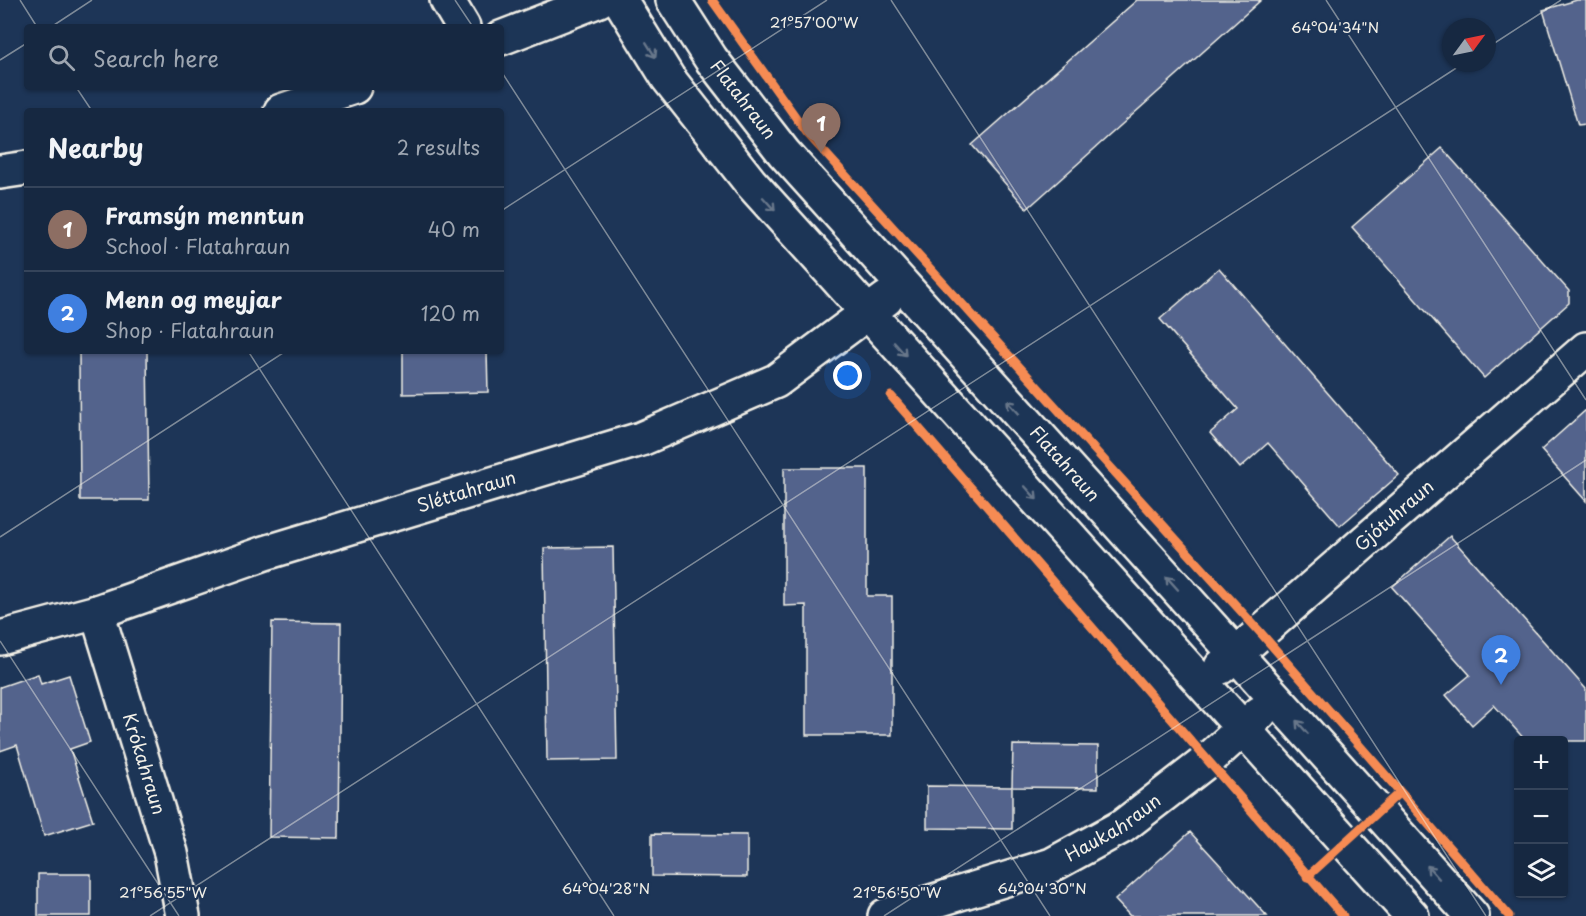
<!DOCTYPE html>
<html lang="en">
<head>
<meta charset="utf-8">
<style>
  body { margin:0; font-family:"Playpen Sans",sans-serif; background:#1f3048; color:#f1f3f6 }
  .controls { position:absolute; right:18px; bottom:18px; display:grid; overflow:hidden; border-radius:6px; box-shadow:0 2px 4px #0004 }
  .controls button { width:54px; height:54px; display:grid; place-items:center; padding:0; border:0; border-bottom:2px solid #35445a; background:#162841; color:#f1f3f6; font:30px sans-serif }
  .compass { position:absolute; left:1442px; top:18px; width:54px; height:54px; border-radius:50%; background:#162841; box-shadow:0 2px 4px #0004; rotate:57deg }
  .you { position:absolute; left:848px; top:376px; width:21px; height:21px; margin:-15px; border:4px solid #fff; border-radius:50%; background:#1a73e8; box-shadow:0 0 0 9px #1a73e833 }
  .badge { display:grid; place-items:center; width:39px; height:39px; border-radius:50%; background:#8c9099; color:#fff; font-size:20px; font-weight:700 }
  .pin { position:absolute; translate:-50% -50px; filter:drop-shadow(0 2px 3px #0008) }
  .pin::after { content:''; position:absolute; top:32px; width:21px; height:18px; background:inherit; clip-path:polygon(0 0,100% 0,50% 100%) }
  .list { margin:0; padding:0; list-style:none }
  h2 { display:flex; justify-content:space-between; align-items:center; height:78px; margin:0; padding:0 24px; font-size:26px }
  h2 small { font-size:20px; font-weight:400; color:#9ea6b1 }
  .list li { display:grid; grid-template-columns:39px 1fr auto; gap:18px; align-items:center; box-sizing:border-box; height:84px; padding:0 24px; border-top:2px solid #35445a }
  .list b { display:block; font-size:22px; white-space:nowrap }
  .list p { margin:0; font-size:20px; white-space:nowrap; color:#9ea6b1 }
  .list em { font-size:20px; font-style:normal; color:#9ea6b1 }
  .icon { flex:none; width:33px; height:33px; fill:none; stroke:currentColor; stroke-width:2; stroke-linecap:round; stroke-linejoin:round }
  .map { position:relative; flex:none; width:1586px; height:916px; overflow:hidden }
  .search { position:absolute; background:#162841; box-shadow:0 2px 4px #0004; left:24px; top:24px; width:480px; height:66px; display:flex; align-items:center; gap:15px; box-sizing:border-box; padding:0 21px; border-radius:6px; color:#9ea6b1; font-size:22px }
  .panel { position:absolute; background:#162841; box-shadow:0 2px 4px #0004; left:24px; top:108px; width:480px; height:246px; border-radius:6px }
  .map>svg:first-child { display:block }
</style>
</head>
<body>
<div class="map">
<svg width="1586" height="916" viewBox="0 0 1586 916">
  <rect width="100%" height="100%" fill="#1d3557"/>
  <filter id="ink" filterUnits="userSpaceOnUse"><feTurbulence type="fractalNoise" baseFrequency=".0167" numOctaves="2"/><feDisplacementMap in="SourceGraphic" scale="12" xChannelSelector="R" yChannelSelector="G"/><feConvolveMatrix kernelMatrix="1 2 1 2 8 2 1 2 1" color-interpolation-filters="sRGB"/></filter>
  <g filter="url(#ink)">
    <path fill="#53648c" stroke="#f4f1e8" stroke-width="1.5" d="M 1137,0 L 1261,0 L 1027,209 L 972,145 Z
      M 1577,0 L 1586,0 L 1586,124 L 1578,125 L 1543,10 Z
      M 1442,148 L 1569,291 L 1569,303 L 1484,378 L 1352,227 Z
      M 1219,268 L 1399,475 L 1340,526 L 1268,443 L 1240,468 L 1210,433 L 1238,409 L 1160,319 Z
      M 79,351 L 147,351 L 149,500 L 80,500 Z
      M 403,351 L 487,351 L 488,392 L 403,394 Z
      M 1586,410 L 1586,501 L 1541,450 Z
      M 784,468 L 867,468 L 867,596 L 892,596 L 892,735 L 806,735 L 806,605 L 784,606 Z
      M 1450,536 L 1586,689 L 1586,741 L 1526,741 L 1494,705 L 1472,725 L 1446,695 L 1470,675 L 1392,587 Z
      M 613,547 L 617,760 L 547,761 L 544,548 Z
      M 272,622 L 341,623 L 339,838 L 269,837 Z
      M 38,674 L 41,684 L 69,675 L 90,742 L 70,749 L 93,821 L 44,836 L 17,745 L 0,751 L 0,687 Z
      M 1013,745 L 1098,746 L 1098,788 L 1012,787 Z
      M 927,786 L 1012,787 L 1012,829 L 927,828 Z
      M 1190,832 L 1267,916 L 1130,916 L 1115,900 Z
      M 652,834 L 747,835 L 747,877 L 652,876 Z
      M 38,874 L 91,874 L 91,916 L 38,916 Z"/>
    <g fill="none" stroke-linecap="round" stroke-linejoin="round">
      <g stroke="#f4f1e8" stroke-width="38">
        <g id="minor">
          <path d="M 447,0 L 463,27"/>
          <path d="M 620,0 L 668,78 L 750,182 L 1412,916"/>
          <path id="s1" d="M 673,0 L 711,59 L 784,153 L 1472,916"/>
          <path d="M 501,38 L 599,0"/>
          <path d="M 281,111 L 354,87"/>
          <path d="M 0,172 L 27,168"/>
          <path id="s2" d="M 97,612 L 171,853 L 183,916"/>
          <path id="s3" d="M 0,638 L 97,612 L 265,553 L 641,439 L 776,381 L 886,299"/>
          <path id="s4" d="M 1221,667 L 1586,349"/>
          <path id="s5" d="M 885,916 L 1052,865 L 1123,826 L 1207,761 L 1260,713"/>
        </g>
      </g>
      <use href="#minor" stroke="#1d3557" stroke-width="33"/>
      <g stroke="#1d3557" stroke-width="13">
        <path id="cycleway" d="M 712,0 L 807,133 L 1260,632 L 1509,916
          M 891,396 L 1343,916
          M 1307,877 L 1400,792"/>
      </g>
      <use href="#cycleway" stroke="#f68b52" stroke-width="9"/>
    </g>
    <defs><path id="oneway-shaft" d="M-6 0H5M1.5-3L5.5 0L1.5 3" fill="none" stroke-width="1.6" stroke-linecap="round" stroke-linejoin="round" transform="scale(1.5)"/></defs>
    <g stroke="#68778a">
      <use href="#oneway-shaft" transform="translate(651 50) rotate(58)"/>
      <use href="#oneway-shaft" transform="translate(769 204) rotate(48)"/>
      <use href="#oneway-shaft" transform="translate(900 349) rotate(48)"/>
      <use href="#oneway-shaft" transform="translate(1013 407) rotate(-132)"/>
      <use href="#oneway-shaft" transform="translate(1031 493) rotate(48)"/>
      <use href="#oneway-shaft" transform="translate(1172 583) rotate(-132)"/>
      <use href="#oneway-shaft" transform="translate(1302 727) rotate(-132)"/>
      <use href="#oneway-shaft" transform="translate(1433 872) rotate(-132)"/>
    </g>
  </g>
  <path fill="none" stroke="#f4f1e8" stroke-width="1.5" stroke-opacity="0.45" d="M 20,0 L 37,27M 455,0 L 473,27M 891,0 L 1486,916M 1326,0 L 1586,400M 51,27 L 92,0M 1487,48 L 1561,0M 0,60 L 27,43M 501,71 L 1050,916M 76,87 L 92,111M 501,211 L 827,0M 248,351 L 614,916M 0,537 L 286,351M 0,641 L 179,916M 150,916 L 1464,63M 884,916 L 1586,460"/>
  <g text-anchor="middle" stroke-width="4.5" stroke-linejoin="round" paint-order="stroke">
    <g font-size="18" fill="#f4f1e8" stroke="#1d3557">
      <text dy="6" stroke="none"><textPath href="#s1" startOffset="122">Flatahraun</textPath></text>
      <text dy="6" stroke="none"><textPath href="#s1" startOffset="608">Flatahraun</textPath></text>
      <text dy="6" stroke="none"><textPath href="#s3" startOffset="489">Sléttahraun</textPath></text>
      <text dy="6" stroke="none"><textPath href="#s4" startOffset="230">Gjótuhraun</textPath></text>
      <text dy="6" stroke="none"><textPath href="#s2" startOffset="159">Krókahraun</textPath></text>
      <text dy="6" stroke="none"><textPath href="#s5" startOffset="246">Haukahraun</textPath></text>
    </g>
  </g>
  <g font-size="15" text-anchor="middle" fill="#f4f1e8" stroke="#1d3557" stroke-width="4.5" stroke-linejoin="round" paint-order="stroke">
    <text x="814" y="28">21°57'00"W</text>
    <text x="1335" y="33">64°04'34"N</text>
    <text x="606" y="894">64°04'28"N</text>
    <text x="1042" y="894">64°04'30"N</text>
    <text x="163" y="898">21°56'55"W</text>
    <text x="897" y="898">21°56'50"W</text>
  </g>
</svg>
<div class="controls">
<button>+</button>
<button>−</button>
<button><svg class="icon" aria-label="layers" viewBox="0 0 24 24"><path d="M12 4l9 5-9 5-9-5zM3 14l9 5 9-5"/></svg></button>
</div>
<svg class="compass" viewBox="-18 -18 36 36"><path d="M0-13l5 13h-10z" fill="#e53935"/><path d="M0 13l5-13h-10z" fill="#9ea6b1"/></svg>
<div class="you"></div>
<div class="pin badge" style="left:821px;top:153px;background:#8d6e63">1</div>
<div class="pin badge" style="left:1501px;top:685px;background:#3f7fe0">2</div>
<div class="search"><svg class="icon" aria-label="search" viewBox="0 0 24 24"><circle cx="10" cy="10" r="6"/><path d="M15 15l6 6"/></svg>Search here</div>
<section class="panel">
<h2>Nearby<small>2 results</small></h2>
<ul class="list">
<li><span class="badge" style="background:#8d6e63">1</span><div><b>Framsýn menntun</b><p>School · Flatahraun</p></div><em>40 m</em></li>
<li><span class="badge" style="background:#3f7fe0">2</span><div><b>Menn og meyjar</b><p>Shop · Flatahraun</p></div><em>120 m</em></li>
</ul>
</section>
</div>
</body>
</html>
